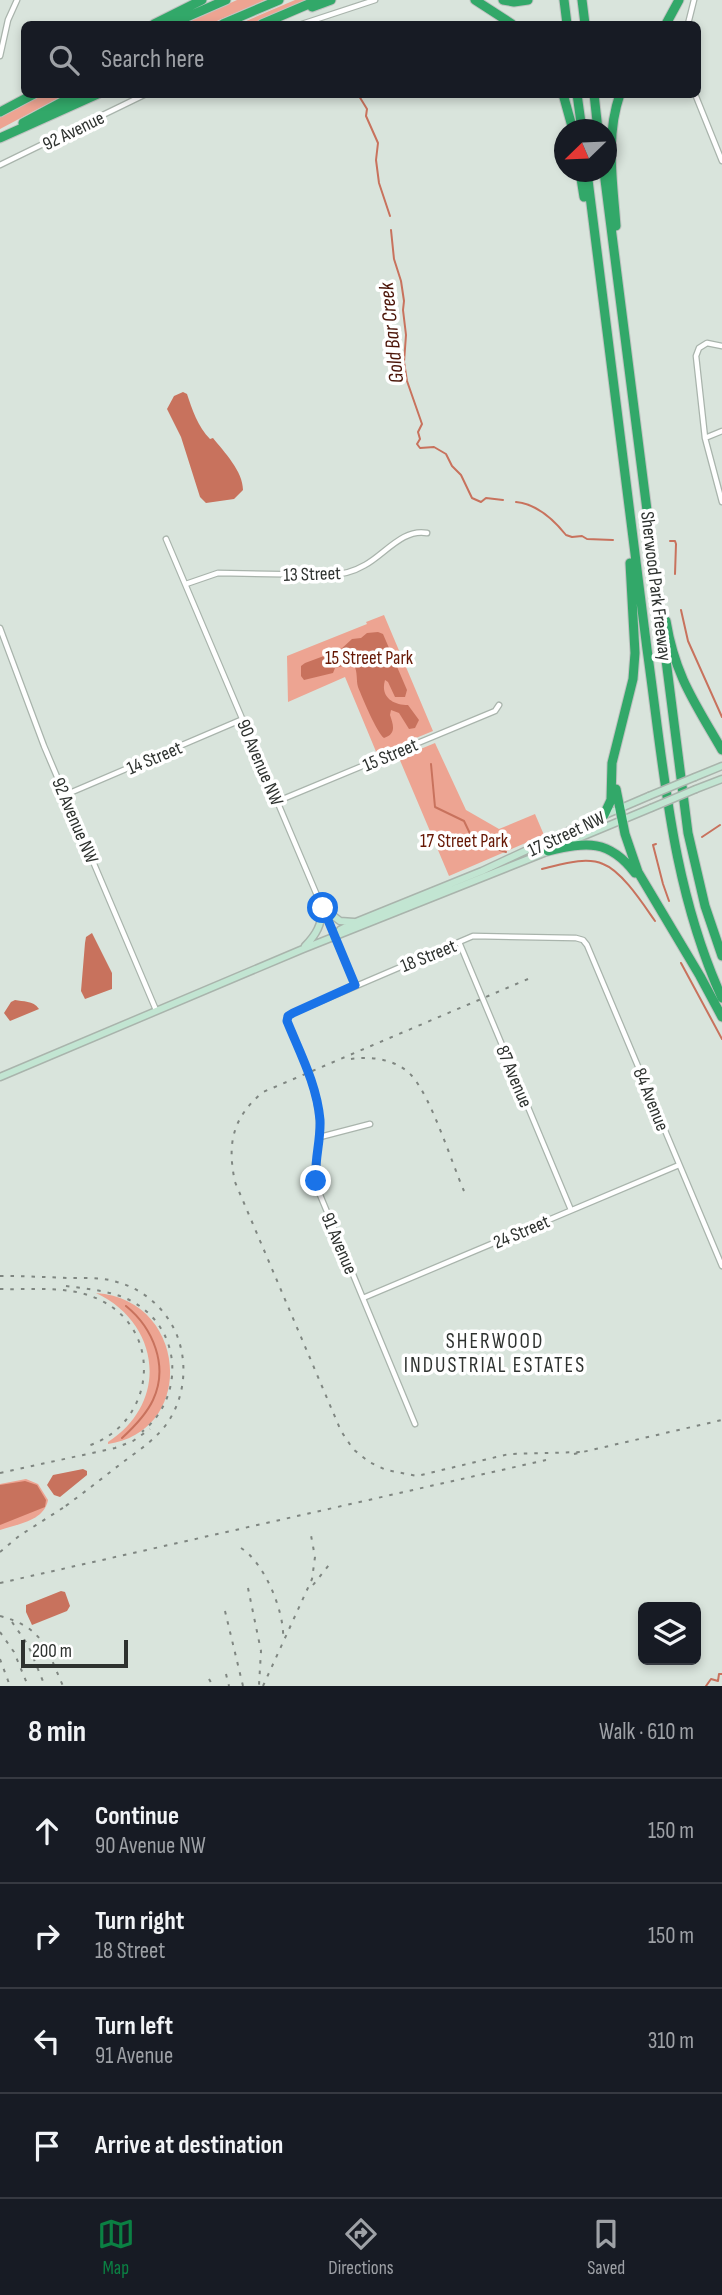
<!DOCTYPE html>
<html lang="en">
<head>
<meta charset="utf-8">
<style>
  body { margin:0; font-family:"Sofia Sans Condensed",sans-serif; background:#242831; color:#f1f3f6 }
  .controls { position:absolute; right:21px; bottom:21px; display:grid; overflow:hidden; border-radius:10px; box-shadow:0 4px 10px #0003 }
  .controls button { width:63px; height:63px; display:grid; place-items:center; padding:0; border:0; border-bottom:2px solid #363941; background:#171b24; color:#f1f3f6; font:35px sans-serif }
  .compass { position:absolute; left:554px; top:119px; width:63px; height:63px; border-radius:50%; background:#171b24; box-shadow:0 4px 10px #0003; rotate:247deg }
  .scale { position:absolute; left:21px; bottom:18px; width:107px; box-sizing:border-box; padding-left:7px; border:4px solid #2e322f; border-top:0; font-size:19px; line-height:24px; white-space:nowrap; color:#2e322f; -webkit-text-stroke:5px #fff; paint-order:stroke }
  .stop { position:absolute; width:21px; height:21px; margin:-16px; border:5px solid #1a73e8; border-radius:50%; background:#fff }
  .stop.end { background:#1a73e8; border-color:#fff; box-shadow:0 2px 7px #0008 }
  .list { margin:0; padding:0; list-style:none }
  h2 { display:flex; justify-content:space-between; align-items:center; height:91px; margin:0; padding:0 28px; font-size:30px }
  h2 small { font-size:23px; font-weight:400; color:#9ea1a6 }
  .list li { display:grid; grid-template-columns:46px 1fr auto; gap:21px; align-items:center; box-sizing:border-box; height:105px; padding:0 28px; border-top:2px solid #363941 }
  .list b { display:block; font-size:26px; white-space:nowrap }
  .list p { margin:0; font-size:23px; white-space:nowrap; color:#9ea1a6 }
  .list em { font-size:23px; font-style:normal; color:#9ea1a6 }
  .icon { flex:none; width:38px; height:38px; fill:none; stroke:currentColor; stroke-width:2; stroke-linecap:round; stroke-linejoin:round }
  .map { position:relative; flex:none; width:722px; height:1686px; overflow:hidden }
  .search { position:absolute; background:#171b24; box-shadow:0 4px 10px #0003; left:21px; right:21px; top:21px; height:77px; display:flex; align-items:center; gap:18px; box-sizing:border-box; padding:0 24px; border-radius:10px; color:#9ea1a6; font-size:26px }
  .sheet { height:511px; background:#171b24 }
  nav { display:flex; justify-content:space-around; align-items:center; box-sizing:border-box; height:98px; border-top:2px solid #363941; background:#171b24; font-size:19px; color:#9ea1a6 }
  nav a { display:grid; justify-items:center; gap:4px }
  nav .on { color:#0b8043 }
  .map>svg:first-child { display:block }
</style>
</head>
<body>
<div class="map">
<svg width="722" height="1686" viewBox="0 0 722 1686">
  <rect width="100%" height="100%" fill="#d9e4dc"/>
  <path fill="#eda492" d="M 237,0 L 265,0 L 210,24 L 183,24 Z
    M 295,0 L 311,0 L 252,24 L 239,24 Z
    M 40,95 L 64,95 L 0,129 L 0,115 Z
    M 384,615 L 433,731 L 377,754 L 345,677 L 288,702 L 287,656 L 367,624 L 366,622 Z
    M 435,743 L 466,810 L 499,829 L 535,814 L 544,835 L 449,876 L 399,758 Z
    M 96,1293 C 188,1299 197,1431 108,1444 L 108,1442 C 170,1402 160,1323 96,1293 Z
    M 26,1479 L 38,1484 L 48,1500 C 44,1521 18,1524 0,1530 L 0,1484 Z"/>
  <path fill="#c8725d" d="M 183,392 L 187,394 C 192,409 198,427 210,439 L 213,438 C 224,452 243,471 243,490 L 234,499 L 206,503 L 200,497 L 181,437 L 167,409 L 174,396 Z
    M 378,632 L 383,634 L 407,690 L 405,697 L 395,697 L 388,682 L 385,680 C 380,697 393,705 408,705 L 419,720 L 415,728 L 409,729 L 399,713 L 391,710 L 390,715 C 393,724 397,734 384,738 C 377,733 362,697 358,687 C 356,680 358,673 354,665 L 350,664 L 335,668 L 333,673 L 304,680 L 301,676 L 301,666 L 305,663 L 340,650 L 352,639 L 361,638 L 367,633 Z
    M 92,933 L 112,973 L 112,989 L 85,999 L 81,991 L 85,943 L 86,937 Z
    M 15,1000 C 23,1002 33,1000 39,1009 L 10,1021 L 4,1013 L 11,1002 Z
    M 83,1469 L 87,1471 L 87,1475 L 60,1497 L 54,1495 L 47,1485 L 53,1475 Z
    M 25,1481 L 37,1485 L 46,1500 L 45,1507 L 0,1525 L 0,1485 Z
    M 61,1591 L 65,1592 L 70,1606 L 67,1611 L 32,1625 L 26,1612 L 26,1605 Z"/>
  <g fill="none" stroke-linecap="round" stroke-linejoin="round">
    <path stroke="#c8725d" stroke-width="2" d="M 350,94 L 359,96 L 367,109 L 366,116 L 378,143 L 376,160 L 379,183 L 390,216
      M 391,230 L 394,259 L 401,281 L 404,301 L 403,310 L 406,335 L 404,362 L 407,381 L 422,424 L 418,432 L 420,439 L 417,444 L 420,448 L 434,447 L 446,454 L 452,466 L 461,475 L 472,498 L 481,502 L 486,498 L 503,500
      M 516,502 C 536,504 554,520 566,535 L 572,537 L 582,536 L 587,539 L 613,540
      M 670,541 L 675,541 L 676,544 L 675,574
      M 681,610 L 688,641 L 722,717
      M 431,764 L 435,807 L 464,821 L 474,842 L 506,852
      M 702,837 L 720,825
      M 656,844 L 653,845 L 663,884 L 669,901
      M 542,869 C 560,865 585,856 603,864 C 622,871 643,904 655,921
      M 681,963 L 722,1039
      M 122,1438 C 134,1427 146,1415 153,1400 C 169,1366 153,1328 126,1306
      M 706,1686 L 711,1679 L 718,1681 L 719,1674 L 722,1674"/>
    <g stroke="#a9b4ac" stroke-width="7">
      <path id="minor" d="M 302,24 L 375,0
        M 688,24 L 694,0
        M 0,56 L 8,20 L 17,0
        M 695,94 L 722,161
        M 0,165 L 146,94
        M 722,346 L 707,343 L 699,348 L 696,356 L 705,438 L 722,502
        M 705,438 L 722,431
        M 166,539 L 355,985
        M 186,584 L 218,573 L 328,575 C 341,575 353,572 365,565 C 384,555 403,528 427,533
        M 0,628 L 44,746 L 156,1010
        M 65,795 L 243,719
        M 278,801 L 495,711 L 499,705
        M 459,942 L 571,1210
        M 320,1137 L 370,1124
        M 363,1298 L 679,1165
        M 415,1424 L 318,1190 C 313,1165 321,1144 319,1120 C 317,1085 300,1053 287,1021 L 288,1016 L 293,1013 L 473,936 L 576,938 L 583,940 L 587,945 L 722,1266"/>
    </g>
    <g stroke="#a9b4ac" stroke-width="9">
      <path id="secondary" d="M 695,777 L 722,766
        M 696,789 L 722,779
        M 562,845 L 651,808
        M 323,908 L 340,921 L 354,922
        M 336,935 L 340,930 L 356,922 L 482,871 L 572,829 L 649,796
        M 305,946 C 317,934 321,925 323,908
        M 0,1077 L 303,949 L 549,851"/>
    </g>
    <g stroke="#c0c2c1" stroke-width="11">
      <path id="motorway" d="M 475,0 L 512,24
        M 503,0 L 514,2 L 528,0
        M 564,0 L 567,24
        M 582,0 L 585,24
        M 312,7 L 331,0
        M 154,24 L 202,0
        M 171,24 L 226,0
        M 223,24 L 279,0
        M 262,24 L 318,0
        M 666,24 L 679,0
        M 563,94 L 573,130
        M 577,94 L 582,130
        M 594,94 L 598,130
        M 0,112 L 34,94
        M 23,123 L 77,94
        M 0,138 L 98,94
        M 580,172 L 584,197
        M 587,172 C 606,331 626,490 647,649 C 664,769 671,886 722,998
        M 604,172 L 688,833 L 705,906 L 722,956
        M 616,226 C 613,183 605,137 620,94
        M 666,621 C 675,676 695,703 722,750
        M 616,789 L 625,834 L 638,872 L 700,976 L 722,1017
        M 604,815 L 611,800 L 612,763 L 633,679 L 635,653 L 630,563
        M 548,851 C 587,842 609,839 635,873"/>
    </g>
    <use href="#minor" stroke="#fff" stroke-width="4.5"/>
    <use href="#secondary" stroke="#c2e5d2" stroke-width="6"/>
    <use href="#motorway" stroke="#32a869" stroke-width="9"/>
    <path stroke="#7f8681" stroke-width="2" stroke-dasharray="3.5 7" stroke-linecap="butt" d="M 528,979 L 263,1092 C 232,1118 227,1144 235,1182 L 341,1431 L 353,1449 L 369,1462 L 386,1470 L 417,1476 L 509,1454 L 583,1452
      M 351,1059 C 371,1056 397,1059 412,1076 C 432,1099 451,1161 464,1191
      M 0,1276 C 23,1276 46,1277 69,1278 C 85,1278 102,1277 117,1282 C 143,1289 165,1308 176,1333 C 190,1366 184,1406 160,1432 C 148,1445 132,1455 118,1466 C 100,1480 82,1494 63,1508
      M 66,1286 C 89,1289 115,1291 135,1303 C 183,1332 184,1398 142,1432
      M 0,1289 C 32,1290 71,1285 100,1300 C 167,1332 154,1428 84,1447
      M 574,1454 L 722,1420
      M 0,1473 L 115,1448 L 133,1441 L 150,1429
      M 241,1548 C 264,1562 285,1612 283,1639
      M 0,1552 L 19,1536 L 69,1504
      M 0,1583 L 546,1460
      M 313,1585 L 332,1561
      M 248,1588 L 261,1651 L 259,1685
      M 225,1611 L 243,1686
      M 0,1616 C 44,1628 46,1648 63,1686
      M 12,1622 L 28,1645 L 45,1686
      M 0,1632 L 14,1652 L 28,1686
      M 0,1659 L 10,1686
      M 226,1674 L 229,1686
      M 209,1679 L 213,1686
      M 263,1686 L 312,1579 L 315,1557 L 310,1530"/>
    <g stroke="#a9b4ac" stroke-width="9" stroke-linecap="butt">
      <path id="secondary-bridge" d="M 649,796 L 695,777
        M 651,808 L 696,789"/>
    </g>
    <use href="#secondary-bridge" stroke="#c2e5d2" stroke-width="6"/>
  </g>
  <g fill="none" stroke-linecap="round" stroke-linejoin="round">
    <path stroke="#1a73e8" stroke-width="9" d="M 316,1181 C 314,1160 321,1141 320,1120 C 317,1085 300,1053 287,1021 L 288,1016 L 293,1013 L 355,985 L 323,908"/>
  </g>
  <g text-anchor="middle" stroke-width="7" stroke-linejoin="round" paint-order="stroke">
    <g font-size="19" fill="#2e322f" stroke="#fff">
      <text transform="translate(73 130) rotate(-26)" y="7">92 Avenue</text>
      <text transform="translate(312 573) rotate(-2)" y="7">13 Street</text>
      <text transform="translate(657 586) rotate(83)" y="7">Sherwood Park Freeway</text>
      <text transform="translate(390 754) rotate(-23)" y="7">15 Street</text>
      <text transform="translate(154 757) rotate(-23)" y="7">14 Street</text>
      <text transform="translate(261 762) rotate(67)" y="7">90 Avenue NW</text>
      <text transform="translate(76 820) rotate(67)" y="7">92 Avenue NW</text>
      <text transform="translate(566 833) rotate(-25)" y="7">17 Street NW</text>
      <text transform="translate(428 955) rotate(-22)" y="7">18 Street</text>
      <text transform="translate(515 1076) rotate(67)" y="7">87 Avenue</text>
      <text transform="translate(652 1099) rotate(68)" y="7">84 Avenue</text>
      <text transform="translate(521 1231) rotate(-23)" y="7">24 Street</text>
      <text transform="translate(340 1243) rotate(67)" y="7">91 Avenue</text>
    </g>
    <g font-size="19" fill="#661704" stroke="#fff">
      <text x="369" y="664">15 Street Park</text>
      <text x="464" y="847">17 Street Park</text>
    </g>
    <g font-size="21" font-style="italic" fill="#4c1508" stroke="#fff">
      <text transform="translate(391 333) rotate(-96)" y="7">Gold Bar Creek</text>
    </g>
    <g font-size="21" letter-spacing="2" fill="#2e322f" stroke="#fff">
      <text x="495" y="1348">SHERWOOD<tspan x="495" dy="24">INDUSTRIAL ESTATES</tspan></text>
    </g>
  </g>
</svg>
<div class="controls">
<button><svg class="icon" aria-label="layers" viewBox="0 0 24 24"><path d="M12 4l9 5-9 5-9-5zM3 14l9 5 9-5"/></svg></button>
</div>
<svg class="compass" viewBox="-18 -18 36 36"><path d="M0-13l5 13h-10z" fill="#e53935"/><path d="M0 13l5-13h-10z" fill="#9ea1a6"/></svg>
<div class="scale">200 m</div>
<div class="stop" style="left:323px;top:908px"></div>
<div class="stop end" style="left:316px;top:1181px"></div>
<div class="search"><svg class="icon" aria-label="search" viewBox="0 0 24 24"><circle cx="10" cy="10" r="6"/><path d="M15 15l6 6"/></svg>Search here</div>
</div>
<section class="sheet">
<h2>8 min<small>Walk · 610 m</small></h2>
<ul class="list">
<li><svg class="icon" aria-label="ahead" viewBox="0 0 24 24"><path d="M12 20V5M6 11l6-6 6 6"/></svg><div><b>Continue</b><p>90 Avenue NW</p></div><em>150 m</em></li>
<li><svg class="icon" aria-label="right" viewBox="0 0 24 24"><path d="M7 20v-9h11M14 6l5 5-5 5"/></svg><div><b>Turn right</b><p>18 Street</p></div><em>150 m</em></li>
<li><svg class="icon" aria-label="left" viewBox="0 0 24 24"><path d="M17 20v-9H6M10 6l-5 5 5 5"/></svg><div><b>Turn left</b><p>91 Avenue</p></div><em>310 m</em></li>
<li><svg class="icon" aria-label="arrive" viewBox="0 0 24 24"><path d="M6 21V4h12l-3 4 3 4H6"/></svg><div><b>Arrive at destination</b></div></li>
</ul>
</section>
<nav>
<a class="on"><svg class="icon" aria-label="map" viewBox="0 0 24 24"><path d="M3 6l6-2 6 2 6-2v14l-6 2-6-2-6 2zM9 4v14M15 6v14"/></svg>Map</a>
<a><svg class="icon" aria-label="directions" viewBox="0 0 24 24"><path d="M12 3l9 9-9 9-9-9zM9 14v-3h6M13 9l2 2-2 2"/></svg>Directions</a>
<a><svg class="icon" aria-label="saved" viewBox="0 0 24 24"><path d="M7 4h10v16l-5-4-5 4z"/></svg>Saved</a>
</nav>
</body>
</html>
